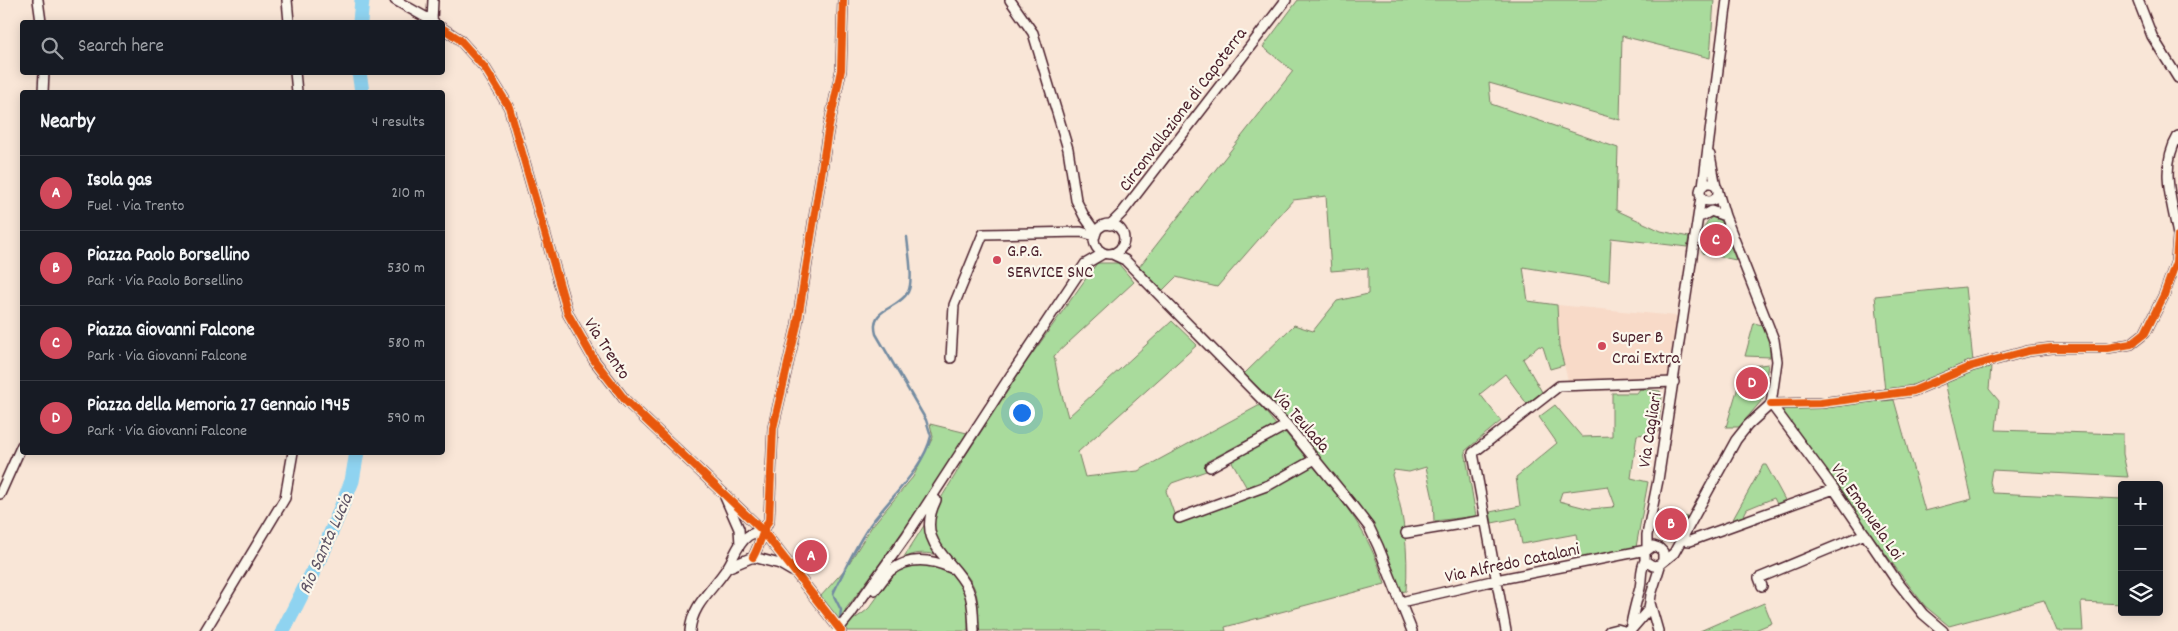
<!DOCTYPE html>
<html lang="en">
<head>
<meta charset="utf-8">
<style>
  body { margin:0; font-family:Dekko,sans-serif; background:#20242c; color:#f1f3f6 }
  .controls { position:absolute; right:15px; bottom:15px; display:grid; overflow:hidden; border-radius:5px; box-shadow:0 2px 12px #0003 }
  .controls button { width:45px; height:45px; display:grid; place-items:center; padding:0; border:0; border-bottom:1px solid #363941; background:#171b24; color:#f1f3f6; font:25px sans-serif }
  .you { position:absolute; left:1021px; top:412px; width:18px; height:18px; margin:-12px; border:4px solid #fff; border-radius:50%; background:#1a73e8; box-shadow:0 0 0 8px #1a73e833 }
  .badge { display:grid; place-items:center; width:32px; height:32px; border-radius:50%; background:#d1495b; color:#fff; font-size:16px; font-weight:700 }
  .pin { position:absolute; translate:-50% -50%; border:2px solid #fff; box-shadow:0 1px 5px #0006 }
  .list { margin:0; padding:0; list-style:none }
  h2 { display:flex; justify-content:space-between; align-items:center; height:65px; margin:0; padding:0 20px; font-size:21px }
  h2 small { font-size:16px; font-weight:400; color:#9ea1a6 }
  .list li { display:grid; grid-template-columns:32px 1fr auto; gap:15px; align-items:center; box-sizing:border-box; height:75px; padding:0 20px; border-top:1px solid #363941 }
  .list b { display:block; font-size:19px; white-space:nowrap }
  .list p { margin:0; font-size:16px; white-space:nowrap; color:#9ea1a6 }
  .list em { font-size:16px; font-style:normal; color:#9ea1a6 }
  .icon { flex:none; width:28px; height:28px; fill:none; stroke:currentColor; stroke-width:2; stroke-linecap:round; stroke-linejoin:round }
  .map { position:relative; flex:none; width:2178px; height:631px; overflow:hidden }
  .search { position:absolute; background:#171b24; box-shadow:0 2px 12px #0003; left:20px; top:20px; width:425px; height:55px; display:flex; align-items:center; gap:12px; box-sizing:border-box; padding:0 18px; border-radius:5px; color:#9ea1a6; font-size:19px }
  .panel { position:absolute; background:#171b24; box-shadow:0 2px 12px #0003; left:20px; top:90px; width:425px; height:365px; border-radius:5px }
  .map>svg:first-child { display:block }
</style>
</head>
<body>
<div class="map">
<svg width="2178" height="631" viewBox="0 0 2178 631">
  <rect width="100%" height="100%" fill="#f9e6d7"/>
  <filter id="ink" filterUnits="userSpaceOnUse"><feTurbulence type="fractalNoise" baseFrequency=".02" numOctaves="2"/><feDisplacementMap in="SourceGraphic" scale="10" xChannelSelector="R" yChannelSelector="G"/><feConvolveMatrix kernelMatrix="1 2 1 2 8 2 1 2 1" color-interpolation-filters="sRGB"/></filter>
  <g filter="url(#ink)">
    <path fill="#f8dac8" d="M 1557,305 L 1677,316 L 1668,377 L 1568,380 L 1559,346 Z"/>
    <path fill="#a9db9c" stroke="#7a7d64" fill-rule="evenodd" d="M 1298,0 L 1714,0 L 1710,58 L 1622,36 L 1620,120 L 1489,83 L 1491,104 L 1618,148 L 1616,210 L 1661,231 L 1689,237 L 1687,247 L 1611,238 L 1609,281 L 1523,267 L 1528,301 L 1557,305 L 1559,346 L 1564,365 L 1550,369 L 1543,347 L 1539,346 L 1523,359 L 1542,392 L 1527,404 L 1505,374 L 1480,394 L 1501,421 L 1465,451 L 1476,516 L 1434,521 L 1433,499 L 1426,467 L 1409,472 L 1394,470 L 1392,475 C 1404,513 1409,551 1406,591 L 1400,592 L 1381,540 L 1367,517 L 1319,457 L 1267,396 L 1244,374 L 1294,325 L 1313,331 L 1337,301 L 1368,294 L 1368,268 L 1331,271 L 1326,196 L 1293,200 L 1217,287 L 1176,277 L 1163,290 L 1139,267 L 1293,71 L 1263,47 Z
      M 1713,217 L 1720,220 L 1736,260 L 1702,253 C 1703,242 1701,222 1713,217 Z
      M 1097,263 L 1118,263 L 1134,282 L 1054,356 L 1060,388 L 1068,417 L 1172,321 L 1197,345 L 1078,452 L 1085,477 L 1138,471 L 1260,405 L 1276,425 L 1206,462 L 1209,470 L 1172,483 L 1166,491 L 1177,522 L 1312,465 C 1347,506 1368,531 1385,584 L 1225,627 L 1226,631 L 978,631 C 978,616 980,599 973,585 C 960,559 926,550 935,513 C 938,498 956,478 962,461 L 1025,364 Z
      M 1965,287 L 1973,361 L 1914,387 L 1885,391 L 1875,296 Z
      M 1754,323 L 1762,325 C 1768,334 1770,345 1770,357 L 1745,356 Z
      M 1768,364 L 1763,399 L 1739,427 L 1726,427 L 1744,367 Z
      M 1991,367 L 1989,389 L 1999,401 L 1996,430 L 2123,434 L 2123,454 L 2128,477 L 1992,470 L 1990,482 L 1993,493 L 2122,499 L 2122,604 L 2081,602 L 2083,631 L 2057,631 L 2044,600 L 1949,626 L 1925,606 L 1898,571 L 1781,409 L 1894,400 L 1925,511 L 1972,499 L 1945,382 L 1979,368 Z
      M 1640,389 L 1660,391 L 1662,397 L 1657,433 L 1637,435 L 1631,478 L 1648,482 L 1636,547 L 1580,558 L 1576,534 L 1522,544 L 1517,518 L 1492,523 L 1490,512 L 1520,506 L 1516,477 L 1557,443 L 1539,417 L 1555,405 L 1582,437 L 1612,436 L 1612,393 L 1637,393 ZM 1608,486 L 1615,505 L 1613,507 L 1590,509 L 1559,501 L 1562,492 Z
      M 930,424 L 967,433 C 929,494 889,553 845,610 L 854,619 C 859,616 865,612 869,608 C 880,595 887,579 901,569 C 909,563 917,564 927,565 C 964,569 969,599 968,631 L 847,631 L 820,597 L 846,568 L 872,526 L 913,477 L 933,437 Z
      M 1284,431 L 1306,458 L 1248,490 L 1231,460 Z
      M 1763,465 L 1766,465 L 1785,500 L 1777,504 L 1774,498 L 1747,509 L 1743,517 L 1732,521 Z
      M 1661,510 L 1687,517 L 1675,539 L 1670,542 L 1663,541 L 1658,534 Z
      M 925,524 L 927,537 L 934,554 C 923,553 915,552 905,558 L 904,557 Z
      M 1764,603 L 1772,623 L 1753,631 L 1700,631 Z"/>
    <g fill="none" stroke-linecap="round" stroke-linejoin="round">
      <path stroke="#738ba1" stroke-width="2.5" d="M 840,618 L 841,610 L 833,594 C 844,570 855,547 870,525 C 889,499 924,468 931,436 L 926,420 L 876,334 C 869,307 897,311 908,292 C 914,280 908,250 907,237"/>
      <path stroke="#8fd3f0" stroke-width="15" d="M 360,22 L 362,0
        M 359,72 L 362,92
        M 283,631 L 323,552 L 352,481 L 357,452"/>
      <g stroke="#4a1f2b" stroke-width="12">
        <path id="minor" d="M 38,0 L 41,22
          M 287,0 L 289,22
          M 395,0 L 434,22
          M 1010,0 L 1033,33 L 1068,149 L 1076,200 L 1084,216 L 1096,233
          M 2138,0 L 2152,36 L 2178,78
          M 432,21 L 433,0
          M 442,28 L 459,39 L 485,68 L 509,107 L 568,314 L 594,360 L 625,400 L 763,531 L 841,631
          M 295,72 L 297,92
          M 43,92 L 44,72
          M 2178,136 C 2159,168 2172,201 2178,235
          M 1710,155 L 1716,187
          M1700 192a9 9 0 1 1 18 0a9 9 0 1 1-18 0Z
          M 1703,186 L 1727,0
          M 1718,192 L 1725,216 L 1774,340 L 1777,361 L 1771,404
          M 1702,216 L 1711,211 L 1725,216
          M1094 239a15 15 0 1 1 30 0a15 15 0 1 1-30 0Z
          M 1110,225 L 1122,213 L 1286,0
          M 1112,254 L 1125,260 L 1287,425 L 1352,505 L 1369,527 L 1378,546 L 1412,631
          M 951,358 L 954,305 L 983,234 L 1081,232 L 1095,236
          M 1771,404 L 1821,403 L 1913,391 L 1972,366 L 2028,351 L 2052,348 L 2107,348 L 2131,344 L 2145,333 L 2164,295 L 2176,262 L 2178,236
          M 1771,404 L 1834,489 L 1896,580 L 1923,614 L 1943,631
          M 1210,467 L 1287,425
          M 0,494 L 22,445
          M 725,497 L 739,529 L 740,544
          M 936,500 C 914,545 953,557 968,589 C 974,602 973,617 974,631
          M 1179,518 L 1269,485 L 1315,459
          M 1406,533 L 1485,520
          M 1683,540 L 1690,541 L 1834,489
          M 1647,549 L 1647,535 L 1658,480 L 1701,197
          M 753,557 C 760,545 762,532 769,520 L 773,428 L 797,325 L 828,131 L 841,70 L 843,0
          M 1663,561 L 1663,552 L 1659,548 L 1653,546 L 1645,552 L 1645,561 L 1653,566 L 1659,565 L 1674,553 L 1736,440 L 1748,425 L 1771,404
          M 727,568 L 753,557 L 780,564 L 792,571
          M 1762,586 L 1759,578 L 1865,534
          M 875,590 C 880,584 885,576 890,571 C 909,556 931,559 951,568
          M 1401,602 L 1496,580 L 1646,550
          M 1650,603 L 1658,631
          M 850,615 L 907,535 L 1007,381 L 1085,264 L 1104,253
          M 205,631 L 285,498 L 293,452
          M 690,631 C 692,604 713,590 727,568 C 734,558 737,544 748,536 C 752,533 758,532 763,531
          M 1506,631 L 1473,453 L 1559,386 L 1674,382
          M 1609,631 L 1617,629 L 1624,631
          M 1630,631 L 1649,609 L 1651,595 L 1661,563
          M 1630,631 C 1632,616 1636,602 1640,588 C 1642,579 1640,569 1645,561"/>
      </g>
      <use href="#minor" stroke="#fbf7ec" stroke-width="9"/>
      <g stroke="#4a1f2b" stroke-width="12" stroke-linecap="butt">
        <path id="minor-bridge" d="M 837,631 L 850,615"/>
      </g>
      <use href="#minor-bridge" stroke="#fbf7ec" stroke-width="9"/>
      <g stroke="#fbf7ec" stroke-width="11">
        <path id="cycleway" d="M 442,28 L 459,39 L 485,68 L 509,107 L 568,314 L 594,360 L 625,400 L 763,531 L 841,631
          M 1771,404 L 1821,403 L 1913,391 L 1972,366 L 2028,351 L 2052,348 L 2107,348 L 2131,344 L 2145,333 L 2164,295 L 2176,262 L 2178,236
          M 753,557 C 760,545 762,532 769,520 L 773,428 L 797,325 L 828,131 L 841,70 L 843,0"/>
      </g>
      <use href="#cycleway" stroke="#e8590c" stroke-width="8"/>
    </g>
  </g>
  <g fill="#d1495b" stroke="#fbf7ec" stroke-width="2">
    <circle cx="997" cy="260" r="5"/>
    <circle cx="1602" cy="346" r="5"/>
  </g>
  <g text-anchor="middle" stroke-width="4.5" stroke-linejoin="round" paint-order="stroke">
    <g font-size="18" fill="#4a1f2b" stroke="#fbf7ec">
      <text transform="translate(1182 109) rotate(-53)" y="6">Circonvallazione di Capoterra</text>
      <text transform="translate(608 348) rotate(57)" y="6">Via Trento</text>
      <text transform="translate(1302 420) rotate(49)" y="6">Via Teulada</text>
      <text transform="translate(1649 430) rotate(-81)" y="6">Via Cagliari</text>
      <text transform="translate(1868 511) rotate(55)" y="6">Via Emanuela Loi</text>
      <text transform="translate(1512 562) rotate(-12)" y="6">Via Alfredo Catalani</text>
    </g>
    <g font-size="18" fill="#4a1f2b" stroke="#fbf7ec" text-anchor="start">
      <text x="1007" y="256">G.P.G.<tspan x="1007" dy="21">SERVICE SNC</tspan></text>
      <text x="1612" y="342">Super B<tspan x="1612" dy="21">Crai Extra</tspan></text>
    </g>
    <g font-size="19" font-style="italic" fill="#5f5566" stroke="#fbf7ec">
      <text transform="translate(324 543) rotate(-66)" y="7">Rio Santa Lucia</text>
    </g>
  </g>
</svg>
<div class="controls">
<button>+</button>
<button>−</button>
<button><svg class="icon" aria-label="layers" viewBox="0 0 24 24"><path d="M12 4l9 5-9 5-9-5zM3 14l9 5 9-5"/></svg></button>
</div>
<div class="you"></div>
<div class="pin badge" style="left:811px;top:556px">A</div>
<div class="pin badge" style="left:1671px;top:524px">B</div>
<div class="pin badge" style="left:1716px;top:240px">C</div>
<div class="pin badge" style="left:1752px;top:383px">D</div>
<div class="search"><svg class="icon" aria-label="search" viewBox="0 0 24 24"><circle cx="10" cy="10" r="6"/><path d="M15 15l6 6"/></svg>Search here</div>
<section class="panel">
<h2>Nearby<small>4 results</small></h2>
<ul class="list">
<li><span class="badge">A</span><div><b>Isola gas</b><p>Fuel · Via Trento</p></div><em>210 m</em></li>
<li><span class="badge">B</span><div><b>Piazza Paolo Borsellino</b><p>Park · Via Paolo Borsellino</p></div><em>530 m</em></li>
<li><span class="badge">C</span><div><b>Piazza Giovanni Falcone</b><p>Park · Via Giovanni Falcone</p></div><em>580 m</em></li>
<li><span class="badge">D</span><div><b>Piazza della Memoria 27 Gennaio 1945</b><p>Park · Via Giovanni Falcone</p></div><em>590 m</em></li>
</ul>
</section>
</div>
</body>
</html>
